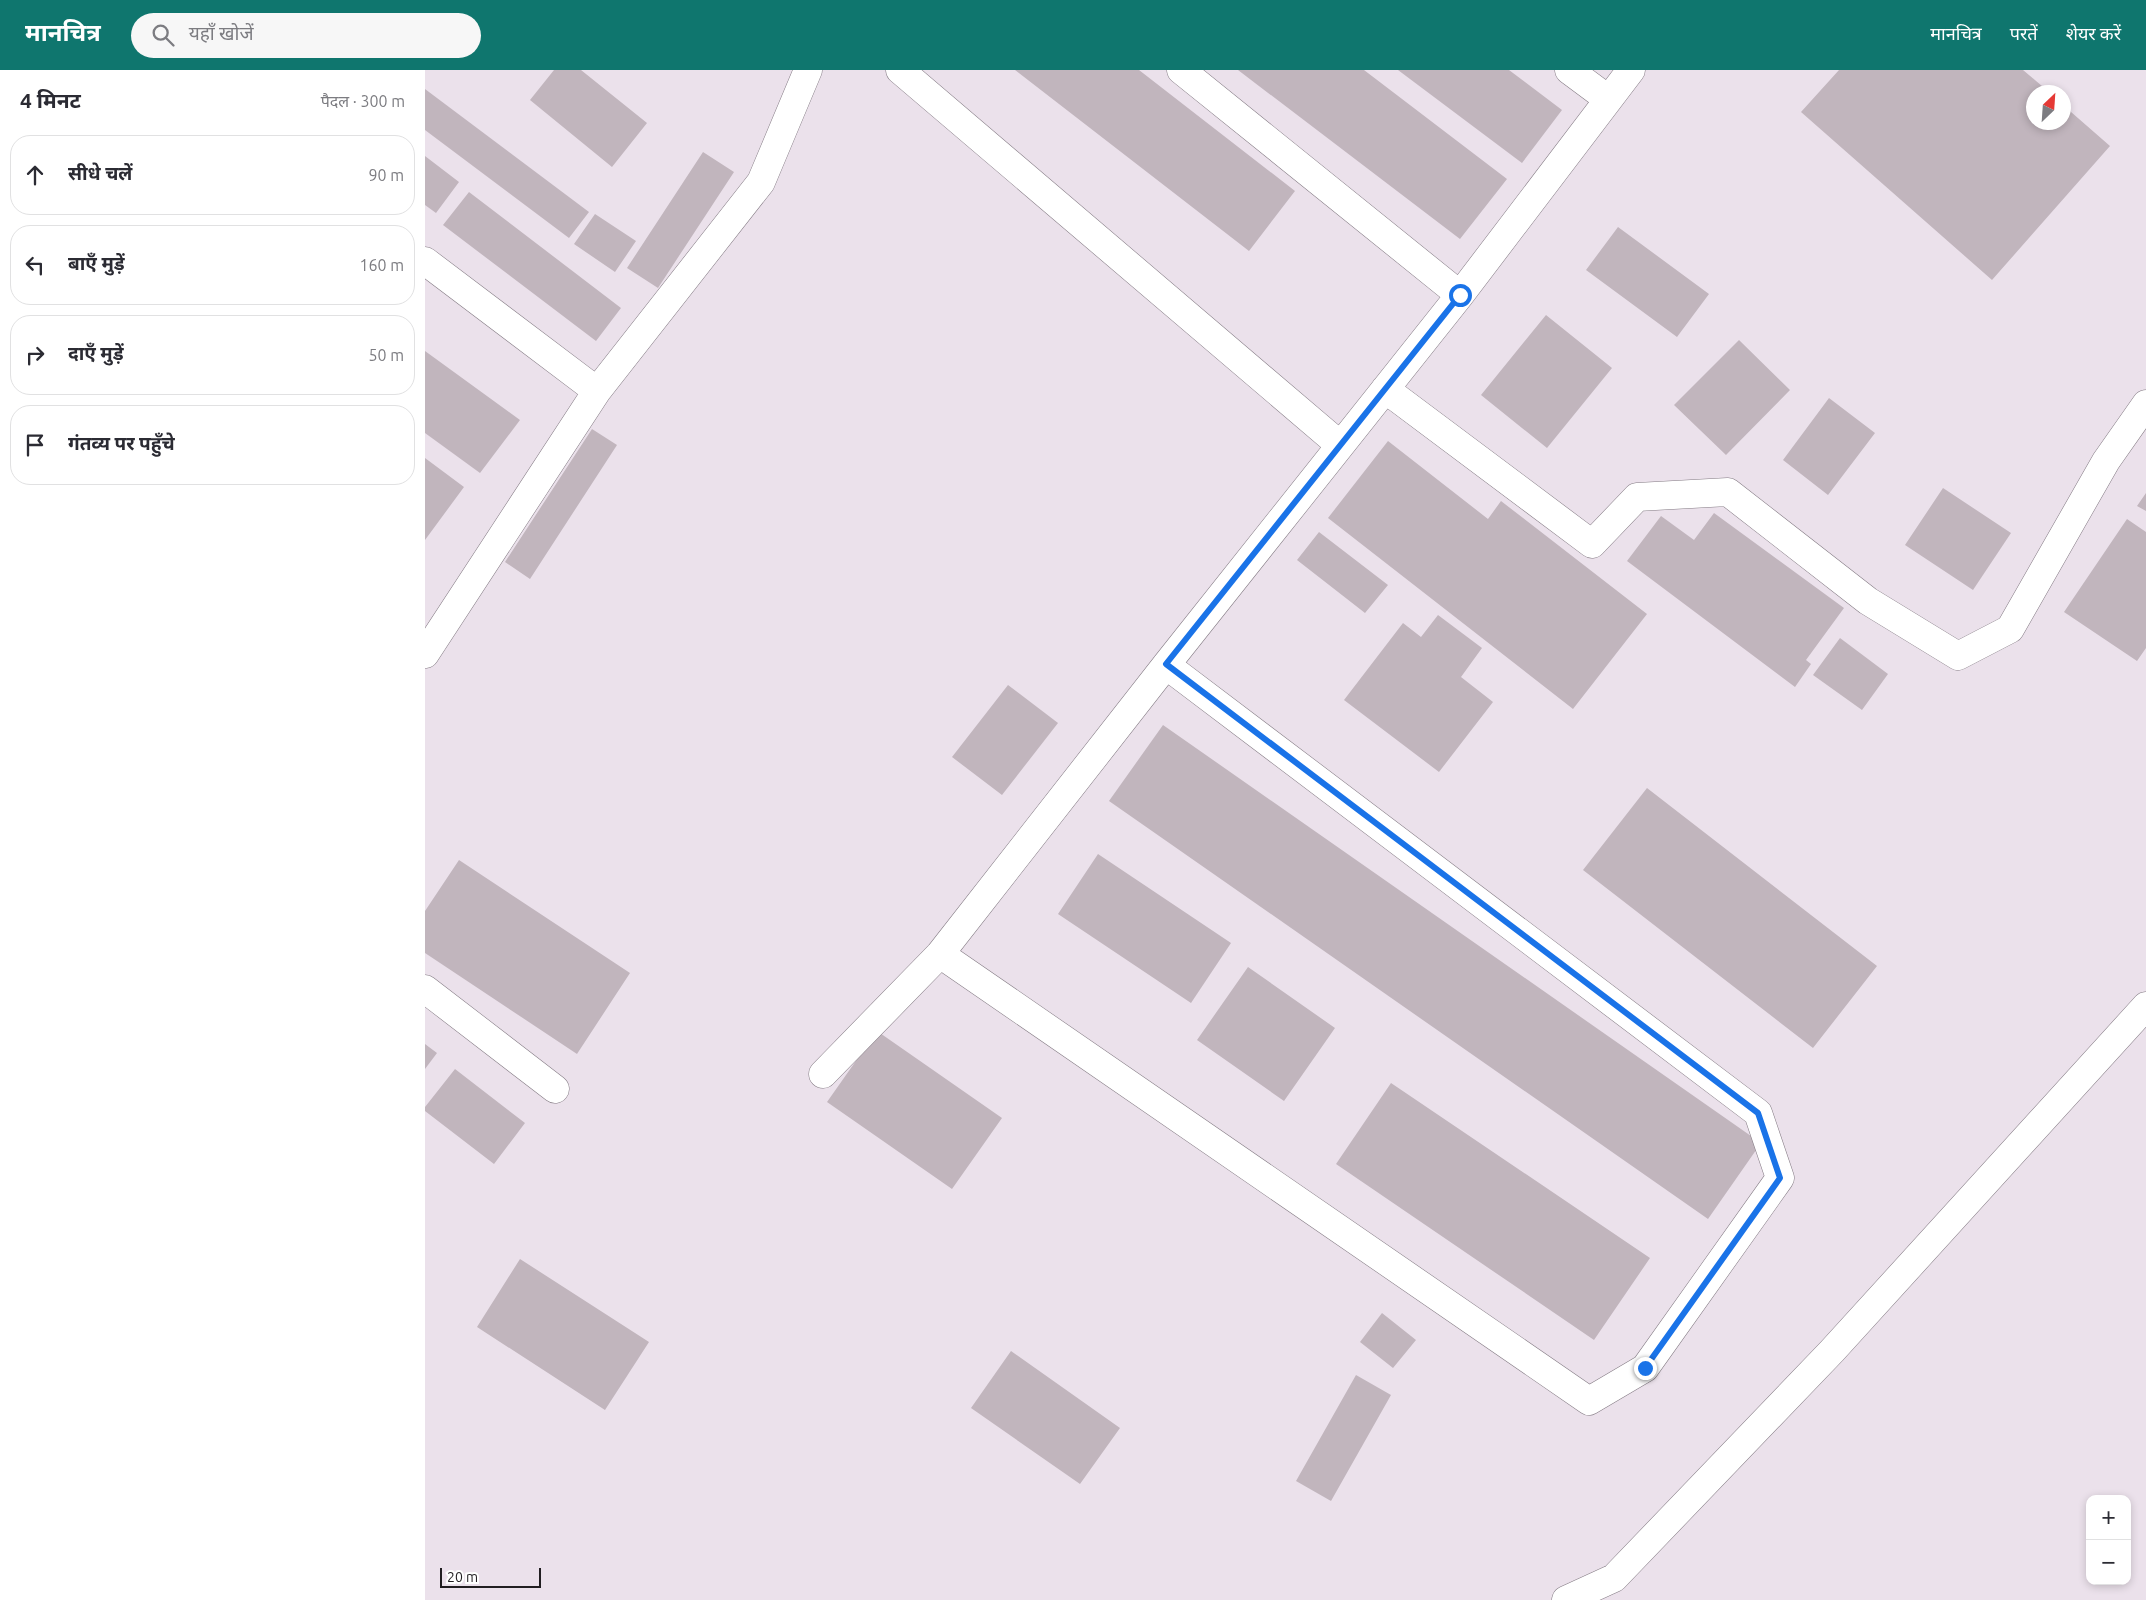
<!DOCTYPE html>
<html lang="hi">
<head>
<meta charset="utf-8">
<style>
  body { margin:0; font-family:Ubuntu,"Noto Sans Devanagari",sans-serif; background:#f7f7f7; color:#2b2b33 }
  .controls { position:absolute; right:15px; bottom:15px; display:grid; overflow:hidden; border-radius:10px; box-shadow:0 2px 8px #0003 }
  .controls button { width:45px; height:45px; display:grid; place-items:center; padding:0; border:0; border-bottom:1px solid #e1e1e2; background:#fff; color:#2b2b33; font:25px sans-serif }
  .compass { position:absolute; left:1601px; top:15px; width:45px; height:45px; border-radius:50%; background:#fff; box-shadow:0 2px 8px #0003; rotate:25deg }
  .scale { position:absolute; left:15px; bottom:12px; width:101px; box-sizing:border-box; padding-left:5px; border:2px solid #211e21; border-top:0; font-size:14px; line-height:18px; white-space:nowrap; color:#211e21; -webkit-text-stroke:4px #fff; paint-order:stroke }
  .stop { position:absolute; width:15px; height:15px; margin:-11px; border:4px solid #1a73e8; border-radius:50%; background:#fff }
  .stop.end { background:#1a73e8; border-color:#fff; box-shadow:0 1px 5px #0008 }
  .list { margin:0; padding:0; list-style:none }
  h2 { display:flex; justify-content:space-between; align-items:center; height:65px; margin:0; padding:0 20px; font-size:21px }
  h2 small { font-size:16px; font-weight:400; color:#7c7c81 }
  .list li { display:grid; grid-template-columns:32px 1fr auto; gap:15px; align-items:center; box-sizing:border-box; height:80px; margin:0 10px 10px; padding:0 10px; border:1px solid #e1e1e2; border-radius:20px }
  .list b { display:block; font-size:19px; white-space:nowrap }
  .list em { font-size:16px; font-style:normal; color:#7c7c81 }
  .icon { flex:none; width:28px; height:28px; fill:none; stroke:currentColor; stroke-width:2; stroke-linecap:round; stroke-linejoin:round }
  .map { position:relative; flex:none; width:1721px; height:1530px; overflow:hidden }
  header { display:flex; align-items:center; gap:30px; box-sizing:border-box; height:70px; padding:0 25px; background:#0f766e; color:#fff }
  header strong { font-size:24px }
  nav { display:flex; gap:28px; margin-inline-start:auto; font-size:18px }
  .search { width:350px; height:45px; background:#f7f7f7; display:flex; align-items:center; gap:12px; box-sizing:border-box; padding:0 18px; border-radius:28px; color:#7c7c81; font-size:19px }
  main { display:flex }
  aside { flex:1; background:#fff }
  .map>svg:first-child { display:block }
</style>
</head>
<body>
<header>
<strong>मानचित्र</strong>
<div class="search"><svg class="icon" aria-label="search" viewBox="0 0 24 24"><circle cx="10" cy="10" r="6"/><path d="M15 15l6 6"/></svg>यहाँ खोजें</div>
<nav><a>मानचित्र</a><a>परतें</a><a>शेयर करें</a></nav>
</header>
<main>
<aside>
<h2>4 मिनट<small>पैदल · 300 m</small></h2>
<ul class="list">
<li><svg class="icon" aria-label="ahead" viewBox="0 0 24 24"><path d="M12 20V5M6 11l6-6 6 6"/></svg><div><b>सीधे चलें</b></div><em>90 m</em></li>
<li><svg class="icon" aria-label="left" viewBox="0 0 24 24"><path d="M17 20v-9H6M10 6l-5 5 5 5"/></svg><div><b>बाएँ मुड़ें</b></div><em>160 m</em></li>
<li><svg class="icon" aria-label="right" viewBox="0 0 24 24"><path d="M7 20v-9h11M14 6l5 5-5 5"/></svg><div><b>दाएँ मुड़ें</b></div><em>50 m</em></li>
<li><svg class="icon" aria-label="arrive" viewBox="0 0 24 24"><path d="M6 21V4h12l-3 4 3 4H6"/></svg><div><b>गंतव्य पर पहुँचे</b></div></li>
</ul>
</aside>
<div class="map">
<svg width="1721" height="1530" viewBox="0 0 1721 1530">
  <rect width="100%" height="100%" fill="#ebe1eb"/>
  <path fill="#c1b5bd" d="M 129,0 L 156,0 L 222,53 L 187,97 L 105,30 Z
    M 590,0 L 714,0 L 870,121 L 824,181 Z
    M 813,0 L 939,0 L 1082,109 L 1035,169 Z
    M 973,0 L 1084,0 L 1137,40 L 1097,93 Z
    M 1414,0 L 1598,0 L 1624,22 L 1608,22 L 1608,52 L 1638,52 L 1638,35 L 1685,76 L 1567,210 L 1376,42 Z
    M 0,19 L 164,142 L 144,168 L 0,60 Z
    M 278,82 L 309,102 L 233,218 L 202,198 Z
    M 0,86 L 34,112 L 11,143 L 0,135 Z
    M 44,122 L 196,238 L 171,271 L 18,155 Z
    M 170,144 L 211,171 L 190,202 L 149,174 Z
    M 1193,157 L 1284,224 L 1252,267 L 1161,200 Z
    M 1121,245 L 1187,298 L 1122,378 L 1056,325 Z
    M 1314,270 L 1365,320 L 1301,385 L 1249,335 Z
    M 0,281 L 95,350 L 55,403 L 0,363 Z
    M 1404,328 L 1450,363 L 1403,425 L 1358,390 Z
    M 167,359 L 192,375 L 105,509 L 80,492 Z
    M 963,371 L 1063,449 L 1076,431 L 1222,544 L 1148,639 L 903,448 Z
    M 0,388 L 39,417 L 0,470 Z
    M 1518,418 L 1586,463 L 1548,520 L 1480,475 Z
    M 1721,423 L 1721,441 L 1712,436 Z
    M 1289,443 L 1419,538 L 1381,590 L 1386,594 L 1370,617 L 1202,491 L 1236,446 L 1269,470 Z
    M 1702,449 L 1721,462 L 1721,578 L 1712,591 L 1639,542 Z
    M 894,462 L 963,515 L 940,543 L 872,490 Z
    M 1013,545 L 1057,578 L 1036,607 L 1068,632 L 1014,702 L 919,630 L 978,553 L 996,567 Z
    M 1415,568 L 1463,604 L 1437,640 L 1388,605 Z
    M 583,615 L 633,653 L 577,725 L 527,687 Z
    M 738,655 L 1336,1073 L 1283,1149 L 684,731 Z
    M 1222,718 L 1452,896 L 1388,978 L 1158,800 Z
    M 673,784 L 806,873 L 766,933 L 633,844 Z
    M 34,790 L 205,903 L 152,984 L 0,883 L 0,841 Z
    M 823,897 L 910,958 L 859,1031 L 772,970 Z
    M 452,961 L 577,1048 L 527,1119 L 402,1032 Z
    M 0,974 L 12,983 L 0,999 Z
    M 30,999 L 100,1053 L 69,1094 L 0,1041 L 0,1037 Z
    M 966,1013 L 1225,1188 L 1169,1270 L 911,1094 Z
    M 95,1189 L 224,1272 L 180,1340 L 52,1257 Z
    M 957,1243 L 991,1270 L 968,1298 L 935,1272 Z
    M 586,1281 L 695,1358 L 655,1414 L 546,1338 Z
    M 931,1305 L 966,1325 L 906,1431 L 871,1411 Z"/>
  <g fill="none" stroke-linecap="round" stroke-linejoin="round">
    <g stroke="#847b84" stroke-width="29">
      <path id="minor" d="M 475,0 L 915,375
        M 756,0 L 1035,225
        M 1144,0 L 1183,29
        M 0,191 L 172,321
        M 960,319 L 1167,474 L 1212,427 L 1303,422 L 1443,531 L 1533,586 L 1585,559 L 1681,391 L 1721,334
        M 0,584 L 172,321 L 336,112 L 383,0
        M 515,884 L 1164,1331 L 1220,1298 L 1355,1108 L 1333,1043 L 741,595
        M 0,919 L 130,1019
        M 398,1004 L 515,884 L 741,595 L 1035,225 L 1206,0
        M 1141,1530 L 1189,1508 L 1407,1281 L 1721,936"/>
    </g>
    <use href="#minor" stroke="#fff" stroke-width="28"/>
  </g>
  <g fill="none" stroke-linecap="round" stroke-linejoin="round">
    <path stroke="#1a73e8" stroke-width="6" d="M 1035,225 L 741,594 L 1333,1043 L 1355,1108 L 1220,1298"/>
  </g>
</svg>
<div class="controls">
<button>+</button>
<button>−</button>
</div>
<svg class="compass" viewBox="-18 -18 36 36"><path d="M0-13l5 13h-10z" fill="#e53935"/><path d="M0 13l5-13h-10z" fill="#7c7c81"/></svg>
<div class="scale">20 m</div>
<div class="stop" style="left:1035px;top:225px"></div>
<div class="stop end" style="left:1220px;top:1298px"></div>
</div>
</main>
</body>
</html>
